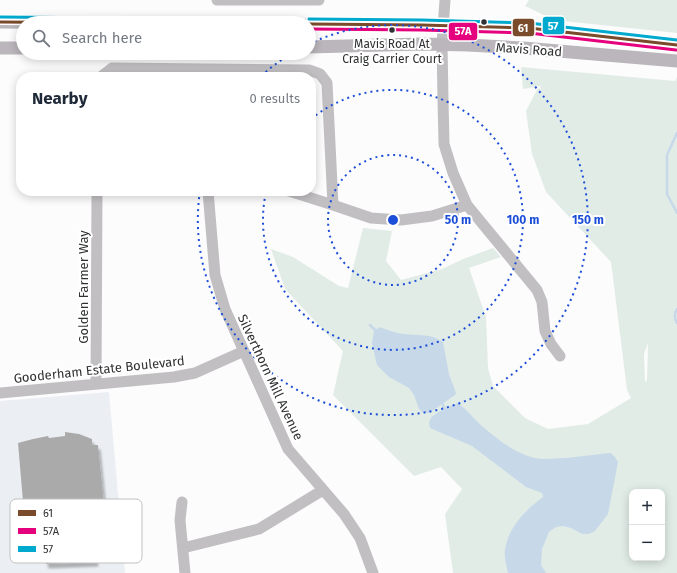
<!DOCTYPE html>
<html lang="en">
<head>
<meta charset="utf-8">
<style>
  body { margin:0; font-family:"Fira Sans",sans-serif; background:#f2f2f3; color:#1f2937 }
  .controls { position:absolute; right:12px; bottom:12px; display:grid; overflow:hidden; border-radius:8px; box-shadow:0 2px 10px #0003 }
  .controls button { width:36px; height:36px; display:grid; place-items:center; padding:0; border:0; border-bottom:1px solid #e0e1e3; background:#fff; color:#1f2937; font:20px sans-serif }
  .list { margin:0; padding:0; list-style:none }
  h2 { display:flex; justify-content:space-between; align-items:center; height:52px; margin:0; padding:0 16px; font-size:17px }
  h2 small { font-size:13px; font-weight:400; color:#747a83 }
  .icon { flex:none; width:22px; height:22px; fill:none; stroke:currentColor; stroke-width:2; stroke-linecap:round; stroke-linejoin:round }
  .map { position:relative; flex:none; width:677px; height:573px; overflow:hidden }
  .search { position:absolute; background:#fff; box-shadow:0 2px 10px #0003; left:16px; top:16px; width:300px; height:44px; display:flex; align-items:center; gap:10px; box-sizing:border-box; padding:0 14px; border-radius:22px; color:#747a83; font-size:15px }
  .panel { position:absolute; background:#fff; box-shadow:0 2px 10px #0003; left:16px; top:72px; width:300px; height:124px; border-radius:16px }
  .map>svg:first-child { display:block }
</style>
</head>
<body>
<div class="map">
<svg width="677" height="573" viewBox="0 0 677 573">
  <defs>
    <filter id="shadow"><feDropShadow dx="2.5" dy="4.5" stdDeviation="1" flood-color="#0004"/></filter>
  </defs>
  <rect width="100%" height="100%" fill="#fcfcfd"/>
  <path fill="#ebeef3" d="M 109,392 L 125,573 L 0,573 L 0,401 Z"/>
  <path fill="#e1ece7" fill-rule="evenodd" d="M 529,0 L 677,0 L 677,33 L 554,20 L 525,6 Z
    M 521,67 L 675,81 L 677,77 L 677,573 L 453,573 L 445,514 L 462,489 L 441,467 L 414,476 L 333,395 L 343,351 L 285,289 L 271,249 L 293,257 L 339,286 L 348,288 L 363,228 L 392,231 L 386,261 L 401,280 L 442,269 L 463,259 L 493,248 L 501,257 L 469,268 L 486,317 L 488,368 L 493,386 L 525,418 L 548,429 L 588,424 L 631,398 L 627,390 L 611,262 L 546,192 L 532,154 L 526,111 L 538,88 L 541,89 L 540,86 L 523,89 ZM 648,343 L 647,380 L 645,382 L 644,354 ZM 632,492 L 662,492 L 662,558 L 632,558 Z"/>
  <path fill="#c7d8e9" d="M 380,327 C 387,330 395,333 404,334 C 418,336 431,333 443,342 L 449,374 L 456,393 L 455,395 L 429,413 L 423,413 L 419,409 L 414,395 L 409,388 L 389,377 L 377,365 L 372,343 L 374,331 Z
    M 458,403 C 467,410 474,419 482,426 C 498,440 522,459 544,459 C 566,459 589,455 611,453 L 615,457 L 618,462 L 608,514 L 595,531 L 589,534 L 582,534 L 571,528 L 563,526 L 556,527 L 549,532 L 542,549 L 541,565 L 546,573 L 508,573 C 506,564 503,554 506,545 C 511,524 527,509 543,497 L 542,493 L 526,487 L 472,446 L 430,428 C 429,425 429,421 431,418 C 435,413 452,405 458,403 Z"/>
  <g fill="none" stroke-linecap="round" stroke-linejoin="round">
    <path stroke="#c7d8e9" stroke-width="2.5" d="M 677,133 L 667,155 L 667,194 L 677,213
      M 677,309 C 674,314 674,318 677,323
      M 370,325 L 377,332
      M 441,401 L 446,411"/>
  </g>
  <path fill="#aaa" filter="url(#shadow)" d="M 65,432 L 79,434 L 92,439 L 92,445 L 98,445 L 106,523 L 93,524 L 96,562 L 46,564 L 43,547 L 37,548 L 36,534 L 26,536 L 18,443 L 33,439 L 48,436 L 49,438 L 65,436 Z"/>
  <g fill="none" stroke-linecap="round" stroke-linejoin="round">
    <path stroke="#c1bfc2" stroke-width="11" d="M 217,0 L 319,0
      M 445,0 L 442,44 L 443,99 L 444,144 L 453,173 L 467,205 L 537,290 L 542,302 L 545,331 L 551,344 L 560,356
      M 102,77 L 103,75 L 112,68 L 309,70 L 320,74 L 327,83 L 333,205
      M 208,191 L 215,275 L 225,309 L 288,449 L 344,514 L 360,538 L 373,573
      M 289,191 L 333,205 L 371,218 L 401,220 L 432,216 L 467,205
      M 96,383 L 97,191
      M 0,393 L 174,377 L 195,373 L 244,351
      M 182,502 L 180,520 L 185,573
      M 183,548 L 259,529 L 323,490"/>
    <path stroke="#bab6bb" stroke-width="13" d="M 0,22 L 121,23
      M 309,24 L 422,25 L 529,28 L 677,45
      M 309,47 L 422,44 L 468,45 L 523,48 L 677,61
      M 0,48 L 23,48"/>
    <g stroke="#fff" stroke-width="6">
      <path id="bus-1" d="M 0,22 L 121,23
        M 309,24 L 422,25 L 529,28 L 677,45"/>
    </g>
    <g stroke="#fff" stroke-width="6">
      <path id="bus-2" d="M 309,29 L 422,30 L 529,33 L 676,50"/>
    </g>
    <g stroke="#fff" stroke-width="6">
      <path id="bus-3" d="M 0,17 L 121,18
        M 309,19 L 422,20 L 529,23 L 677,40"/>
    </g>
    <use href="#bus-1" stroke="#7a4b2a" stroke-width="3"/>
    <use href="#bus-2" stroke="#e5007d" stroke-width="3"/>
    <use href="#bus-3" stroke="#00a9ce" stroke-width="3"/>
  </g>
  <g fill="none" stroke="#1d4ed8" stroke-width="2" stroke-dasharray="2 4">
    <circle cx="393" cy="220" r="65"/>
    <path d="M311 119A130 130 0 1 1 266 192"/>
    <path d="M261 76A195 195 0 0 1 291 54M309 44A195 195 0 1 1 200 191"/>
  </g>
  <g fill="#303132" stroke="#fff" stroke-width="1.5">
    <circle cx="484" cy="22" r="3.5"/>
    <circle cx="392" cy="30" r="3.5"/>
  </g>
  <g text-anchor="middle" stroke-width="4" stroke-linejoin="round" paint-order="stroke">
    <g font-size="12" fill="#303132" stroke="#fff">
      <text x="392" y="48">Mavis Road At<tspan x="392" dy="15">Craig Carrier Court</tspan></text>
    </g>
    <g font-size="13" fill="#303132" stroke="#fff">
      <text transform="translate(529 49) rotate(4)" y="5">Mavis Road</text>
      <text transform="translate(83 287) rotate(-90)" y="5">Golden Farmer Way</text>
      <text transform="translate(99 369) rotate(-6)" y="5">Gooderham Estate Boulevard</text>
      <text transform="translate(271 377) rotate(65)" y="5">Silverthorn Mill Avenue</text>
    </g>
  </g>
  <rect x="10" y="499" width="132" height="64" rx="6" fill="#fff" stroke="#c1c1c2" stroke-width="1"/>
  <rect x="18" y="510" width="18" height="6" fill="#7a4b2a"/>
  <rect x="18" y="528" width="18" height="6" fill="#e5007d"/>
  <rect x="18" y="546" width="18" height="6" fill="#00a9ce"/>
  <g font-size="11" fill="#303132">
    <text x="43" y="517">61</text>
    <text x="43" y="535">57A</text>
    <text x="43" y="553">57</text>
  </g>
  <circle cx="393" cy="220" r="6" fill="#1d4ed8" stroke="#fff" stroke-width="2"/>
  <g font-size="12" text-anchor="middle" font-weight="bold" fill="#1d4ed8" stroke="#fff" stroke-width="4" stroke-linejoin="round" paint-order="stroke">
    <text x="458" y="224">50 m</text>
    <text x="523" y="224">100 m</text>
    <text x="588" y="224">150 m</text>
  </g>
  <g stroke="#fff" stroke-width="1.5">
    <rect x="542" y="16" width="23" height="19" rx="4" fill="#00a9ce"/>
    <rect x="512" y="18" width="23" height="19" rx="4" fill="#7a4b2a"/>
    <rect x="448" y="22" width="30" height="19" rx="4" fill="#e5007d"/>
  </g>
  <g font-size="11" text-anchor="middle" font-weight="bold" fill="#fff">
    <text x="553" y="30">57</text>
    <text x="523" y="32">61</text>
    <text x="463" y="35">57A</text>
  </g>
</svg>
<div class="controls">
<button>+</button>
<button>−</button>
</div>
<div class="search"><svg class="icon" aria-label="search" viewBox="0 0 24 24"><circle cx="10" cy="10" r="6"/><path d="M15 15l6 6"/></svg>Search here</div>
<section class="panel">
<h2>Nearby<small>0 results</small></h2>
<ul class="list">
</ul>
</section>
</div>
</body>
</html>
